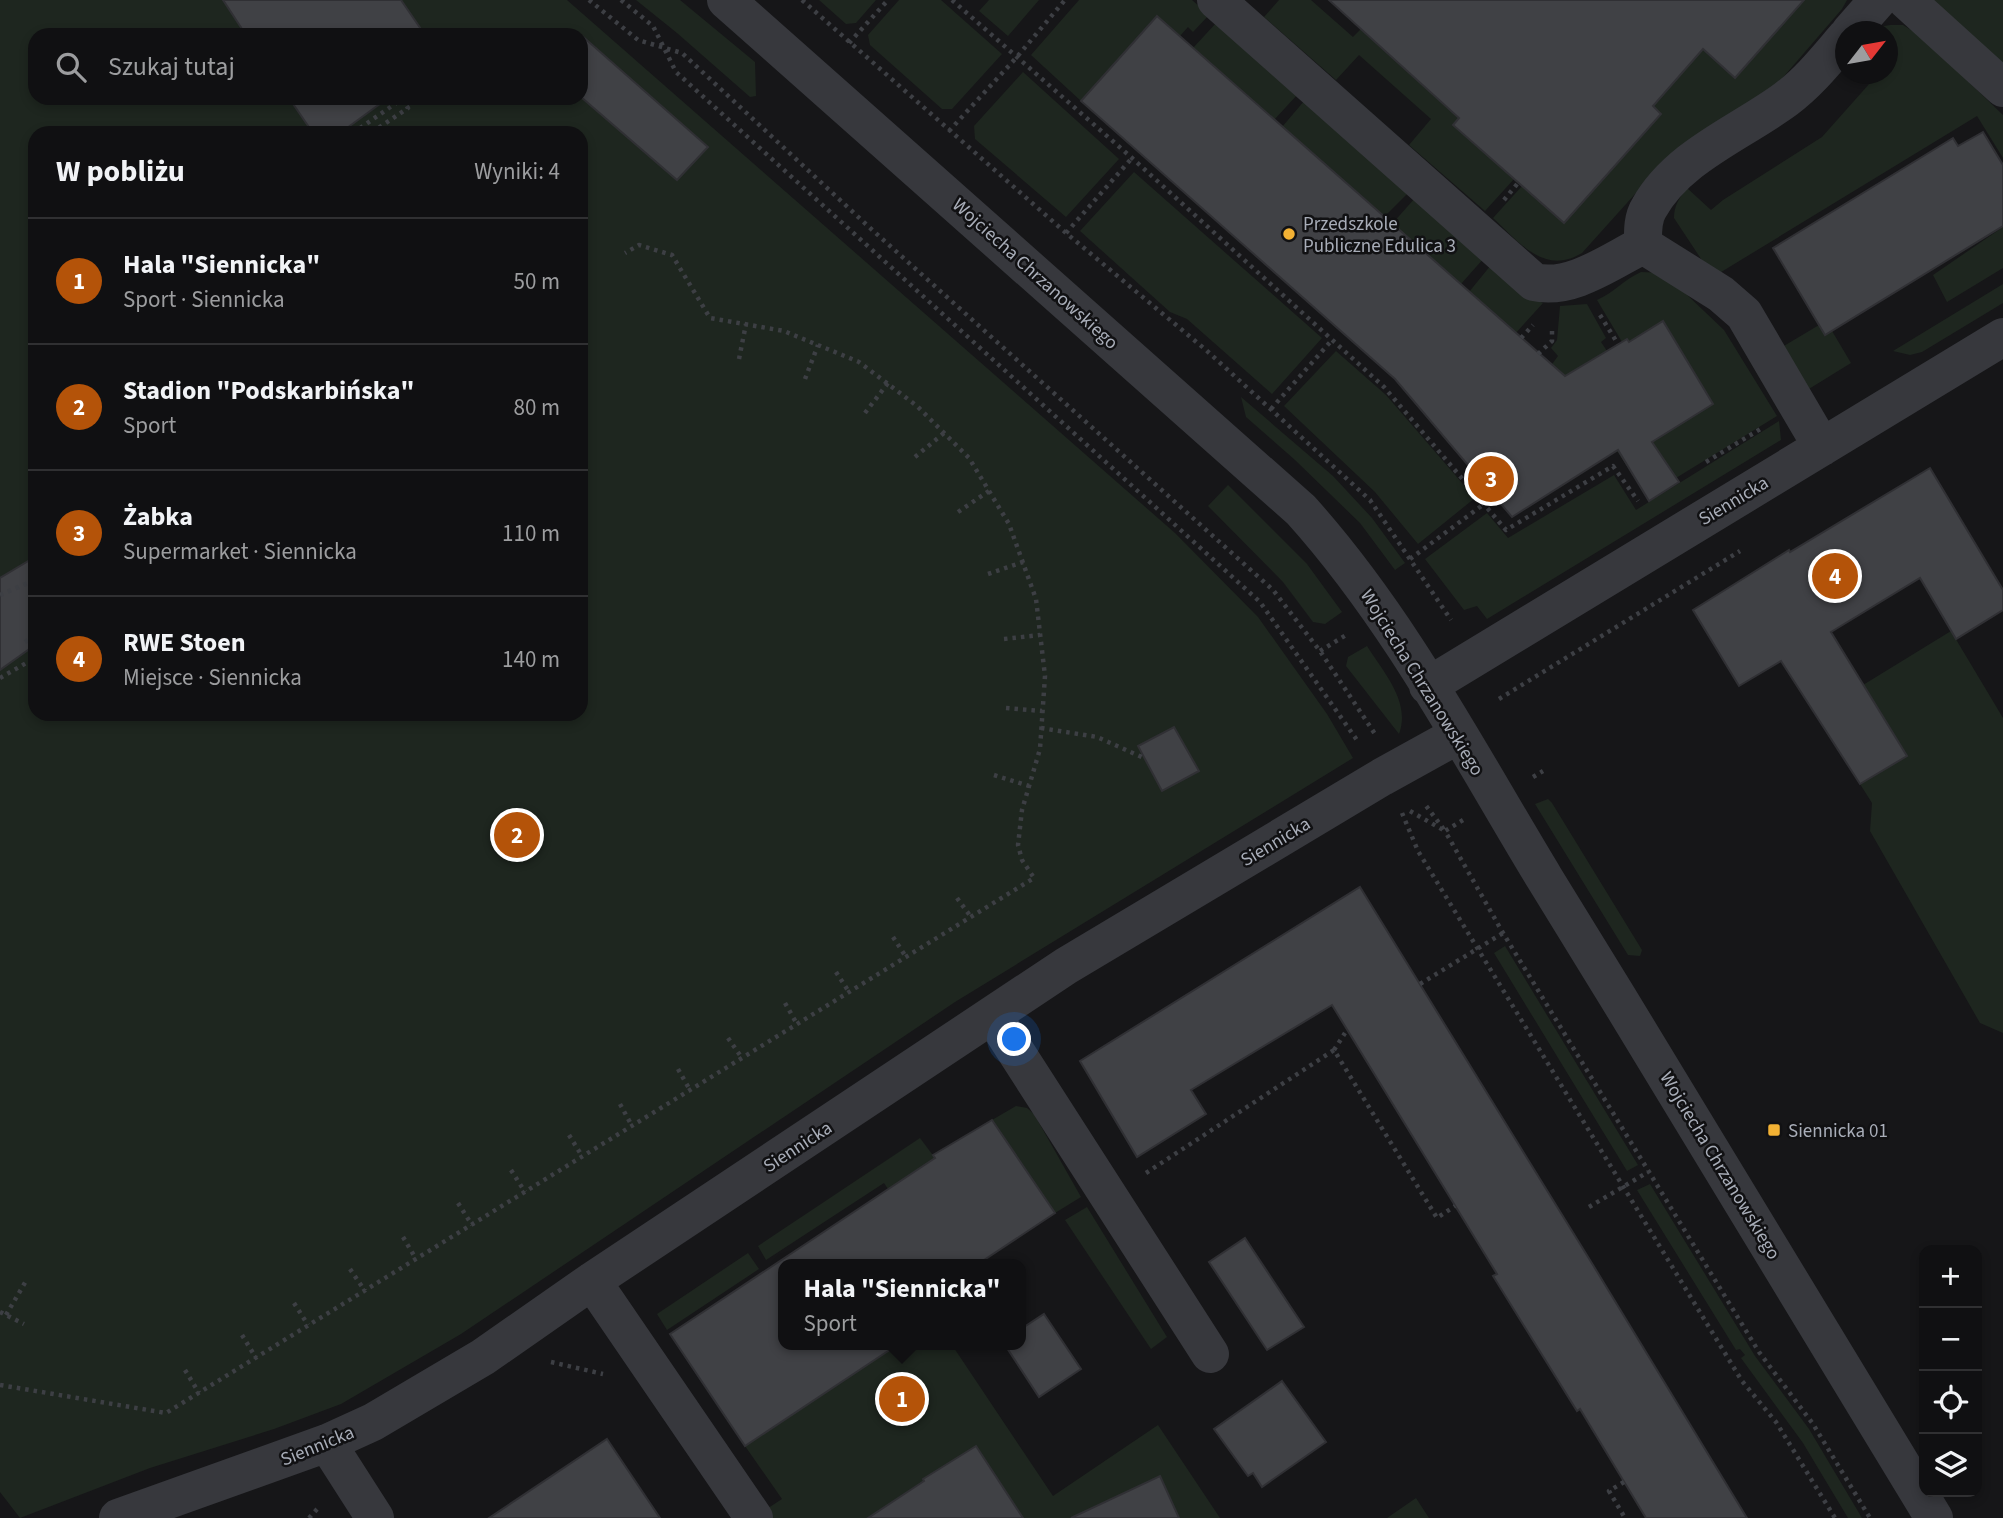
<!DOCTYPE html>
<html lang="pl">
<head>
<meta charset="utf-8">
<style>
  body { margin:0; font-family:"Source Sans 3",sans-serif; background:#1e1e20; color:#f1f3f6 }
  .controls { position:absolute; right:21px; bottom:21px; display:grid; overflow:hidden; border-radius:14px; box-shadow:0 4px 10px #0003 }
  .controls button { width:63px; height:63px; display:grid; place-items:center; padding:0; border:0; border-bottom:2px solid #303032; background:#101012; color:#f1f3f6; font:35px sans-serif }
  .compass { position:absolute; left:1835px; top:21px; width:63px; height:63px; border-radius:50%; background:#101012; box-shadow:0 4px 10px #0003; rotate:59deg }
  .you { position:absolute; left:1015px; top:1040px; width:24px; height:24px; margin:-18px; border:5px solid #fff; border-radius:50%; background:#1a73e8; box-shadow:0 0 0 10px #1a73e833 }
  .badge { display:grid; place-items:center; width:46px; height:46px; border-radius:50%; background:#b45309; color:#fff; font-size:23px; font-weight:700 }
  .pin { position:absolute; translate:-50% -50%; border:4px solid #fff; box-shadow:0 2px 7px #0006 }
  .popup { position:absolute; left:778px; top:1259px; width:248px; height:91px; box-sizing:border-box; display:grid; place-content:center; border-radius:14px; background:#101012; filter:drop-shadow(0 2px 5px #0005); font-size:23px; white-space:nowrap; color:#9c9d9f }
  .popup b { font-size:26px; color:#f1f3f6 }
  .popup::after { content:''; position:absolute; left:50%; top:100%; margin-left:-14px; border:14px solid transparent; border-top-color:#101012 }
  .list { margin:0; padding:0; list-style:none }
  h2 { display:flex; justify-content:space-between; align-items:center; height:91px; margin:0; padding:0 28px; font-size:30px }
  h2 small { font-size:23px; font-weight:400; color:#9c9d9f }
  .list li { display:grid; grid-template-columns:46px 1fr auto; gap:21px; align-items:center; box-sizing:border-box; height:126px; padding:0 28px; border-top:2px solid #303032 }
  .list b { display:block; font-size:26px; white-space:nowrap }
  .list p { margin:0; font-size:23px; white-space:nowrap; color:#9c9d9f }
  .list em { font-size:23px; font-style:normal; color:#9c9d9f }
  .icon { flex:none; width:38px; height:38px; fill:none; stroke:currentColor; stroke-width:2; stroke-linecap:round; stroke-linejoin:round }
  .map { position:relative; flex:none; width:2003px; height:1518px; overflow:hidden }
  .search { position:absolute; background:#101012; box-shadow:0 4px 10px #0003; left:28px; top:28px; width:560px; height:77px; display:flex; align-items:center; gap:18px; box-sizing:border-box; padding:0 24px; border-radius:21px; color:#9c9d9f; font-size:26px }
  .panel { position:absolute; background:#101012; box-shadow:0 4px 10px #0003; left:28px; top:126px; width:560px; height:595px; border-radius:21px }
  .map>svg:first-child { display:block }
</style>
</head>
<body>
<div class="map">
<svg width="2003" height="1518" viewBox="0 0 2003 1518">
  <rect width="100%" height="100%" fill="#161618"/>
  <path fill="#1e261f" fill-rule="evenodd" d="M 0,0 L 567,0 L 1175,533 L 1258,617 L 1327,714 L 1353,758 L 955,1002 L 461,1334 L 341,1404 L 274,1429 L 150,1468 L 20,1518 L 0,1492 ZM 35,35 L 581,35 L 581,98 L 35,98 ZM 35,133 L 581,133 L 581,714 L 35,714 Z
    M 636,0 L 680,0 L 755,62 L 756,96 L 750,97 L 677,33 Z
    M 819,0 L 876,0 L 856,23 L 846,24 Z
    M 899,0 L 941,0 L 1002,54 L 952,109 L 942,109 L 870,45 L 868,35 Z
    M 989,0 L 1039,0 L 1008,36 L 979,11 Z
    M 1079,0 L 1192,0 L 1209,15 L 1193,32 L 1188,27 L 1180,36 L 1156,16 L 1081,101 L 1031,55 Z
    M 1279,0 L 1311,0 L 1353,37 L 1361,29 L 1459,118 L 1453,125 L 1514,179 L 1485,211 L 1409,145 L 1431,119 L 1359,55 L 1336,80 L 1264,17 Z
    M 1804,0 L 1847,0 L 1842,9 L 1779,82 L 1671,154 L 1582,253 C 1544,276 1519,242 1493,218 L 1522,186 L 1564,223 L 1661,114 L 1653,106 L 1703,49 L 1736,77 Z
    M 1929,0 L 2003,0 L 2003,68 Z
    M 1217,22 L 1298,94 L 1274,120 L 1193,48 Z
    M 1890,25 L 1903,25 L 1921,36 L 2003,115 L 2003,158 L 1977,116 L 1713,277 L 1674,218 C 1674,206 1679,198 1687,188 L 1711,210 L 1723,200 L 1822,137 L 1878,74 L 1888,74 L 1888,32 L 1870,31 L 1873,28 Z
    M 1023,72 L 1119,159 L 1066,217 L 975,139 L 974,126 Z
    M 1305,100 L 1409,192 L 1384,217 L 1282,127 Z
    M 1134,172 L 1322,338 L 1272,394 L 1187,319 L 1170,312 L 1080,231 Z
    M 1415,198 L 1484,258 L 1461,284 L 1392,224 Z
    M 2003,227 L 2003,268 L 1947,302 L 1933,275 Z
    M 1491,265 L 1530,297 L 1543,303 L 1515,334 L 1469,292 Z
    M 1641,272 L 1664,273 L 1724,330 L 1777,416 L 1676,478 L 1665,462 L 1636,480 L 1617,451 L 1639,437 L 1713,403 L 1663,321 L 1629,342 L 1627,339 L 1622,342 L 1597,300 C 1613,293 1625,279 1641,272 Z
    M 2003,284 L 2003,303 L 1922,352 L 1910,355 L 1893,351 Z
    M 1587,304 L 1606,338 L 1601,342 L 1607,351 L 1589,361 L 1562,384 L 1550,367 L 1558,356 L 1551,348 L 1557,340 L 1560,306 Z
    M 1819,325 L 1825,335 L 1832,331 L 1851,363 L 1804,392 L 1777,350 Z
    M 1336,351 L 1386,395 L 1475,498 L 1418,544 L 1375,492 L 1284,406 Z
    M 1241,397 L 1333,476 L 1372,518 L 1405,563 L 1395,570 L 1360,523 L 1295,460 L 1246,417 Z
    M 1779,421 L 1781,440 L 1487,619 L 1477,606 L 1464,610 L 1425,559 L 1487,513 L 1508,538 L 1614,475 L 1636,510 Z
    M 1228,485 L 1307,564 L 1342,612 L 1325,624 L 1313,622 L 1283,582 L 1208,506 Z
    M 1951,631 L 2003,718 L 2003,1033 L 1980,1023 L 1870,831 L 1872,803 L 1860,784 L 1907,755 L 1863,685 Z
    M 1367,646 C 1384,673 1411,702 1399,734 L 1346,666 L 1348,657 Z
    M 1548,799 L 1552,803 L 1642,950 L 1640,956 L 1628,955 L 1535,804 Z
    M 1505,946 L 1638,1165 L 1627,1171 L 1494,953 Z
    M 1016,1106 L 1027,1108 L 1034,1114 L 1081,1197 L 1055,1213 L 992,1120 Z
    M 920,1138 L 935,1158 L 888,1189 L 884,1183 L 766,1260 L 758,1246 Z
    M 1650,1184 L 1755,1356 L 1809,1429 L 1862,1518 L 1848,1518 L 1803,1443 L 1741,1358 L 1745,1355 L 1740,1349 L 1736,1350 L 1637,1190 Z
    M 1087,1207 L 1167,1337 L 1151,1349 L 1065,1220 Z
    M 748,1253 L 759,1269 L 667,1330 L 657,1314 Z
    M 857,1345 L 952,1345 L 1053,1496 L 1158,1425 L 1220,1518 L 753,1518 L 782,1499 L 745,1446 L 853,1374 L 842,1355 Z
    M 1416,1498 L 1429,1518 L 1387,1518 Z"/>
  <path fill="#404145" stroke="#303034" stroke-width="2" d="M 223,0 L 401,0 L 425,35 L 246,35 Z
    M 1329,0 L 1804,0 L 1735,78 L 1703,49 L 1653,106 L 1661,114 L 1564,223 L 1453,125 L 1459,118 Z
    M 1157,16 L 1565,376 L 1627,339 L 1629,342 L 1663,321 L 1713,404 L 1652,442 L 1679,482 L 1649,501 L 1618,450 L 1512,517 L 1395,379 L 1081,101 Z
    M 581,35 L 708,147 L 677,180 L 581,97 Z
    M 289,98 L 388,98 L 340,133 L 313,133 Z
    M 1983,132 L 2003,165 L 2003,226 L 1825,335 L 1773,248 L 1953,138 L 1958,146 Z
    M 1930,468 L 2003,590 L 2003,610 L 1956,639 L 1920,578 L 1831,632 L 1907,756 L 1860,784 L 1781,661 L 1739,686 L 1693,610 L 1789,550 L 1790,552 Z
    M 35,557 L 35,645 L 0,670 L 0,578 Z
    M 1174,727 L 1199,771 L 1162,791 L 1138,746 Z
    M 1360,887 L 1593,1265 L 1747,1518 L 1646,1518 L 1580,1409 L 1577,1411 L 1493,1276 L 1497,1274 L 1332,1005 L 1191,1090 L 1206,1114 L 1137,1157 L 1080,1061 Z
    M 992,1120 L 1055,1213 L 978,1264 L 783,1264 L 783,1345 L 897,1345 L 745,1446 L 670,1334 L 935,1158 L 933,1155 Z
    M 1245,1238 L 1304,1327 L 1267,1350 L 1209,1262 Z
    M 1044,1314 L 1081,1369 L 1039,1397 L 1005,1345 L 1021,1345 L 1021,1329 Z
    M 1282,1381 L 1326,1442 L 1262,1487 L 1253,1473 L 1248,1476 L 1214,1429 Z
    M 607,1439 L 660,1518 L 489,1518 Z
    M 976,1446 L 1023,1518 L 868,1518 L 924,1481 L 923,1479 Z
    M 1160,1476 L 1179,1518 L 1071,1518 Z"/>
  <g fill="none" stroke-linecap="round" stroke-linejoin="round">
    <path stroke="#3d3f44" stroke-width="4.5" stroke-dasharray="3.5 5" stroke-linecap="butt" d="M 589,0 L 638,40 L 682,53 L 869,227 L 1273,590 L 1320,651 L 1375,734
      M 621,0 L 653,26 L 676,72 L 1260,602 L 1359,743
      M 802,0 L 1066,233 L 1206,350 L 1370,500 L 1451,620
      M 952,0 L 1132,158 L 1384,387 L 1506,530 L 1613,466 L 1638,501
      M 849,43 L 888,0
      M 345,130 L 347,133
      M 949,131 L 1016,58 L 1065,0
      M 353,133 L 402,99 L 408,108 L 371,133
      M 1504,200 L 1518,183
      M 1066,233 L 1132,158
      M 1600,315 L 1618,344
      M 1521,338 L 1533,325
      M 1538,354 L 1552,341 L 1552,326
      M 739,359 L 746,324
      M 805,379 L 818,345
      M 1271,409 L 1332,340
      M 865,413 L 888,383
      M 915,457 L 944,433
      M 1706,462 L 1762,428
      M 958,512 L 989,491
      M 1410,559 L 1484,504
      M 988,574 L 1023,562
      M 0,595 L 35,580
      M 1004,639 L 1040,635
      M 25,642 L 35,635
      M 1320,651 L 1346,635
      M 0,678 L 35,658
      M 1499,699 L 1740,551
      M 1006,708 L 1042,711
      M 1041,728 L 1097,737 L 1144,758
      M 994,775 L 1029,786
      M 1533,777 L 1543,771
      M 1410,811 L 1445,831 L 1424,803
      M 1402,813 L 1418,851 L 1742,1381 L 1776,1422 L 1835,1518
      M 1463,820 L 1445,831 L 1503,933 L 1759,1352 L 1813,1424 L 1870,1518
      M 957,898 L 971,917
      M 893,937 L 906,957
      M 836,972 L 849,992
      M 1420,984 L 1503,933
      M 785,1003 L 797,1024
      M 728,1038 L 742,1058
      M 1334,1050 L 1345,1033
      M 678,1069 L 690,1090
      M 620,1104 L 632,1126
      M 569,1135 L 582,1156
      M 511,1170 L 525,1192
      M 1146,1173 L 1334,1050 L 1437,1218 L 1455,1206
      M 458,1203 L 472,1225
      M 1589,1207 L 1648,1172
      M 403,1237 L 416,1259
      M 350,1269 L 365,1291
      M 294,1303 L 308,1325
      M 0,1312 L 24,1324
      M 6,1315 L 26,1281
      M 242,1335 L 256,1358
      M 551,1362 L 603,1374
      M 185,1370 L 199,1393
      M 0,1385 L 166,1413 L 1034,878 L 1022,860 L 1018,845 L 1022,810 L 1040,749 L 1045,676 L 1036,599 L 1009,524 L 969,458 L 917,406 L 859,362 L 784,331 L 710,318 L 672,255 L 639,245 L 625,253
      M 1624,1482 L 1609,1491 L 1625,1518
      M 309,1518 L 319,1507"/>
    <path stroke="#37383d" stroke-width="38" d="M 726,0 L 1301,510 C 1400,620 1469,754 1545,879 C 1676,1091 1805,1304 1934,1518
      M 1216,0 L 1534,282 C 1571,291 1611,261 1643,245 L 1721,294 L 1744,314 L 1822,447
      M 1906,0 L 2003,88
      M 1850,32 L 1878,0
      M 1643,245 C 1643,233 1642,219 1649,208 C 1678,156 1740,133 1786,99 C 1809,82 1827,59 1846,37
      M 1428,686 L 2003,337
      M 993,1016 L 1210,1354
      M 592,1281 L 754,1518
      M 327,1443 L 375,1518
      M 118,1518 L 327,1443 L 373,1422 L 483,1357 L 592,1281 L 1066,966 L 1382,777 L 1458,735"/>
  </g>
  <g fill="#f2b134" stroke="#111113" stroke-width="2.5">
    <circle cx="1289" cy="234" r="7"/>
    <rect x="1767" y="1123" width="14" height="14" rx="3.5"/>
  </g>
  <g text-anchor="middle" stroke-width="5" stroke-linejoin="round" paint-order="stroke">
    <g font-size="19" fill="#a8adb8" stroke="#111113" text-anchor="start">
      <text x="1303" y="230">Przedszkole<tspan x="1303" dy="22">Publiczne Edulica 3</tspan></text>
      <text x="1788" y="1137">Siennicka 01</text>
    </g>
    <g font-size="19" fill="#a8adb8" stroke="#111113">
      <text transform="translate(1036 273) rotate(42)" y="7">Wojciecha Chrzanowskiego</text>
      <text transform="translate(1733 500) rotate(-31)" y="7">Siennicka</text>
      <text transform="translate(1423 682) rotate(58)" y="7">Wojciecha Chrzanowskiego</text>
      <text transform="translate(1275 841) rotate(-31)" y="7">Siennicka</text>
      <text transform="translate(797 1146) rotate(-33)" y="7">Siennicka</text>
      <text transform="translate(1721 1165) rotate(59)" y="7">Wojciecha Chrzanowskiego</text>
      <text transform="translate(317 1445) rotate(-22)" y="7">Siennicka</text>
    </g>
  </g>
</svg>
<div class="controls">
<button>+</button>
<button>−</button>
<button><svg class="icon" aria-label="locate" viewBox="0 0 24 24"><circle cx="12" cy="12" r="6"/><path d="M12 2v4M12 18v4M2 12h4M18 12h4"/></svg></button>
<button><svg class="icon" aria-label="layers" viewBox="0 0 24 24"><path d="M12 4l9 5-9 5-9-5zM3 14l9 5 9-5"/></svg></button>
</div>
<svg class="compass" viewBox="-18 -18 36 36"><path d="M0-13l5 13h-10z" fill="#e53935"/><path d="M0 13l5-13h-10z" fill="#9c9d9f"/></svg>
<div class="you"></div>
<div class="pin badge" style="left:902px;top:1399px">1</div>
<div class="popup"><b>Hala &quot;Siennicka&quot;</b>Sport</div>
<div class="pin badge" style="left:517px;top:835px">2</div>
<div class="pin badge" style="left:1491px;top:479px">3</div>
<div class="pin badge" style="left:1835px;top:576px">4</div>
<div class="search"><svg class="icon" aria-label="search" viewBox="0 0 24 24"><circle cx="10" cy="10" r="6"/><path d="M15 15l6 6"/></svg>Szukaj tutaj</div>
<section class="panel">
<h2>W pobliżu<small>Wyniki: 4</small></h2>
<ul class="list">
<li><span class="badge">1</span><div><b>Hala &quot;Siennicka&quot;</b><p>Sport · Siennicka</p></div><em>50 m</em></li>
<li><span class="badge">2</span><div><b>Stadion &quot;Podskarbińska&quot;</b><p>Sport</p></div><em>80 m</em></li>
<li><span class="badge">3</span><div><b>Żabka</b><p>Supermarket · Siennicka</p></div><em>110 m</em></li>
<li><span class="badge">4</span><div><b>RWE Stoen</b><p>Miejsce · Siennicka</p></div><em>140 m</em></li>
</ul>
</section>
</div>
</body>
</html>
